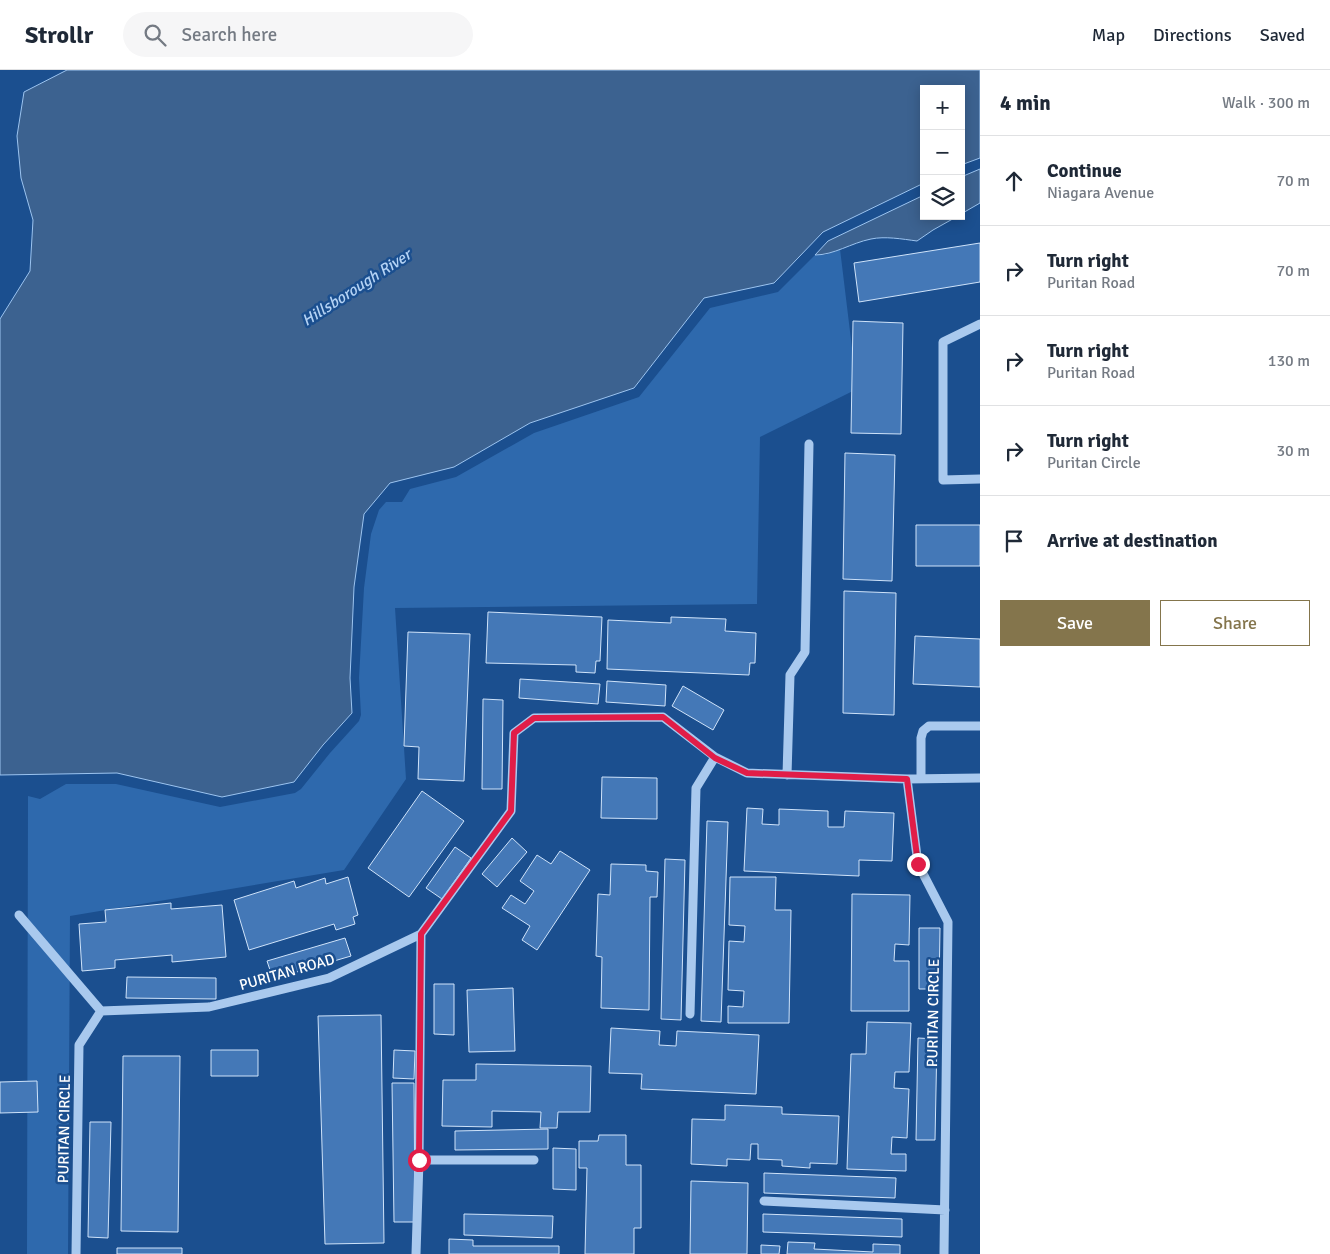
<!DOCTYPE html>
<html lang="en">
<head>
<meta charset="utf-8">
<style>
  body { margin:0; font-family:Signika,sans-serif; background:#f6f6f7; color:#1f2937 }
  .controls { position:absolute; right:15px; top:15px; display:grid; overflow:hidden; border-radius:0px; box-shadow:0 2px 12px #0003 }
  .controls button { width:45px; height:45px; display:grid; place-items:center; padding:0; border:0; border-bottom:1px solid #e0e1e3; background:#fff; color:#1f2937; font:25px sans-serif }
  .stop { position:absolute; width:15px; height:15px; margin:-11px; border:4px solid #e11d48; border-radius:50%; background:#fff }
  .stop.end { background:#e11d48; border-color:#fff; box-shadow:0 1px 5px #0008 }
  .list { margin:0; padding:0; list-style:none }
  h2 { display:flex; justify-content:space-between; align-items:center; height:65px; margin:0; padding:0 20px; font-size:21px }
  h2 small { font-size:16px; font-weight:400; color:#747a83 }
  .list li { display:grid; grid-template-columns:32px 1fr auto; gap:15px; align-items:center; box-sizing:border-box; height:90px; padding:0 20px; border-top:1px solid #e0e1e3 }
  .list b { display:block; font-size:19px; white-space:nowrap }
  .list p { margin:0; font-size:16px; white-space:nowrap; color:#747a83 }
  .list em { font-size:16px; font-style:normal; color:#747a83 }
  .actions { display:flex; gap:10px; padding:15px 20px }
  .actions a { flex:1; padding:11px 0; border:1px solid #84754c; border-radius:0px; text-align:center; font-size:18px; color:#84754c }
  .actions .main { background:#84754c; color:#fff }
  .icon { flex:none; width:28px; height:28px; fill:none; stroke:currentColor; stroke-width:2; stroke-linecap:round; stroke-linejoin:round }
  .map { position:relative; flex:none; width:980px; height:1184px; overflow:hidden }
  header { display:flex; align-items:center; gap:30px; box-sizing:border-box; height:70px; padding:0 25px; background:#fff; border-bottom:1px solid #e0e1e3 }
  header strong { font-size:24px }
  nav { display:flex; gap:28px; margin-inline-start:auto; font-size:18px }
  .search { width:350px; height:45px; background:#f6f6f7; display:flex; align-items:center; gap:12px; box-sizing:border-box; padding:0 18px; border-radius:28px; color:#747a83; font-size:19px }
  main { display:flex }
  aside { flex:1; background:#fff }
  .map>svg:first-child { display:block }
</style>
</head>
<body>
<header>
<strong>Strollr</strong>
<div class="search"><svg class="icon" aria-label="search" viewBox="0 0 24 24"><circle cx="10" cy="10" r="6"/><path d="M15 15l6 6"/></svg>Search here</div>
<nav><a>Map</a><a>Directions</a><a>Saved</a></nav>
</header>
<main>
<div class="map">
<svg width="980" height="1184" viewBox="0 0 980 1184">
  <rect width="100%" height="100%" fill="#1b4f8f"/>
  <path fill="#2e69ad" d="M 840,179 L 857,319 L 760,367 L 757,534 L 395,538 L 406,709 L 344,800 L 70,846 L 68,1184 L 27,1184 L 28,726 L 40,729 L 66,714 L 116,714 L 220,737 L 295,723 L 301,719 L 330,683 L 359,651 L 361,645 L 359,608 L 364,518 L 371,464 L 379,440 L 386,432 L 402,432 L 410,419 L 456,407 L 534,363 L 639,327 L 710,238 L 778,222 L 815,185 L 825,185 Z"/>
  <path fill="#3c6290" stroke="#9cc4f0" d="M 67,0 L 980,0 L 980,88 L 961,95 L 961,19 L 924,19 L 924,113 L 823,162 L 774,213 L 704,228 L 634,318 L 530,353 L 454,397 L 390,413 L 364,444 L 354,517 L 350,608 L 352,643 L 323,675 L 294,712 L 222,727 L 117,703 L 0,705 L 0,249 L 30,201 L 33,150 L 21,108 L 17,66 L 24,22 Z
    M 980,99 L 980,133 L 961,144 L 961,107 Z
    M 924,125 L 924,146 L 958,146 L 933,160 L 917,171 C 902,169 885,166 871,169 C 851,173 834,185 815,185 L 828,171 Z"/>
  <path fill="#4478b7" stroke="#cfe3fa" d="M 980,173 L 980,212 L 859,232 L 854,193 Z
    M 853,251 L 903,253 L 901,364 L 851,363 Z
    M 845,383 L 895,385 L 892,511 L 843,509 Z
    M 916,455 L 980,455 L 980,496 L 916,496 Z
    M 844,521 L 896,523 L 894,645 L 843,643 Z
    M 488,542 L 602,547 L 600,591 L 596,591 L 595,603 L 576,602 L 576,595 L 486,593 Z
    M 671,547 L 726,549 L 725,561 L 756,563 L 755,593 L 750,593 L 749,605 L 607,599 L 608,550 L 671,553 Z
    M 408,562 L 470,564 L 464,711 L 418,709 L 419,677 L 404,676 Z
    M 915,566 L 980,569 L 980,617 L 913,614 Z
    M 520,609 L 600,614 L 598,634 L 519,628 Z
    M 607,611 L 666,615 L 665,636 L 606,632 Z
    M 683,616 L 724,640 L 713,660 L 672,636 Z
    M 483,629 L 503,630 L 502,719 L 482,719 Z
    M 602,707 L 657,708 L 657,749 L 601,748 Z
    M 422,721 L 464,751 L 409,827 L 368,798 Z
    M 747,738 L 763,739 L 762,754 L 779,755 L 779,739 L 828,741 L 828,757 L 844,757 L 845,741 L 894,743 L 892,791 L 859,790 L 859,806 L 744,801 Z
    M 707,751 L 728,752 L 721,952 L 701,951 Z
    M 512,768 L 527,782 L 497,817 L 482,804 Z
    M 455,777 L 471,788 L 442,829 L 426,818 Z
    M 560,781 L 590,800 L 537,880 L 522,870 L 530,856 L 502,838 L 511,825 L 525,834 L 534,821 L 520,811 L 537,785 L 551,794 Z
    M 665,789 L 685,790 L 681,950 L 661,949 Z
    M 611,794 L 646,795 L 646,801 L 658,802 L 657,827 L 650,827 L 649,940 L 601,938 L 602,887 L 596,886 L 598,824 L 610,825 Z
    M 348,807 L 358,845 L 353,847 L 355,854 L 336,860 L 334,854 L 249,880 L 234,830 L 294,811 L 296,818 L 325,808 L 326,814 Z
    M 730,807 L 776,807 L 775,840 L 791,840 L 789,953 L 728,953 L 728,936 L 743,937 L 744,921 L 728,920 L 729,871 L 744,872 L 745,856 L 729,855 Z
    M 852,824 L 910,825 L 909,875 L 895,874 L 894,891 L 909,891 L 909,941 L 851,941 Z
    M 171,833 L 171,839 L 222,835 L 226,887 L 172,892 L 172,885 L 115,890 L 115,898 L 82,901 L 79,854 L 106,852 L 105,840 Z
    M 919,858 L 940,858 L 939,919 L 919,919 Z
    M 345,868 L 351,886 L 273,909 L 267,891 Z
    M 127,907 L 216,908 L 216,929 L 126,928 Z
    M 434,914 L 454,914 L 454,965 L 434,964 Z
    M 513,918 L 515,981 L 469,982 L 467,920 Z
    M 381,945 L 384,1173 L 325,1174 L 318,946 Z
    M 867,952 L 911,953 L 909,1002 L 895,1002 L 894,1018 L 909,1019 L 907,1068 L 892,1067 L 891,1084 L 906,1084 L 906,1101 L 847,1099 L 851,984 L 866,984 Z
    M 611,958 L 660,961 L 659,975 L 676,976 L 677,961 L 759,965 L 756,1024 L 641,1019 L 642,1004 L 609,1003 Z
    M 918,968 L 937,969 L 935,1070 L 916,1070 Z
    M 211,980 L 258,980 L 258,1006 L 211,1006 Z
    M 394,980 L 415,981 L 414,1009 L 393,1008 Z
    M 123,986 L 180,986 L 178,1162 L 121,1161 Z
    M 476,994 L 591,996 L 590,1042 L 558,1042 L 557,1058 L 540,1058 L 541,1042 L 492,1041 L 492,1057 L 442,1056 L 443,1010 L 476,1010 Z
    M 37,1011 L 38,1042 L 0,1043 L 0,1012 Z
    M 392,1013 L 414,1013 L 415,1152 L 394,1152 Z
    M 725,1035 L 782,1037 L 782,1044 L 839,1046 L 837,1094 L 810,1093 L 810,1098 L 782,1096 L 782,1090 L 758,1089 L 758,1074 L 751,1074 L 750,1090 L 727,1089 L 727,1096 L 691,1094 L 692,1049 L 725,1050 Z
    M 90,1052 L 111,1052 L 108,1168 L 88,1167 Z
    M 548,1059 L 548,1079 L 455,1080 L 455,1061 Z
    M 599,1065 L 626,1065 L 626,1095 L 641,1095 L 641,1158 L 634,1158 L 634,1184 L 585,1184 L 587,1098 L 579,1098 L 579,1071 L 598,1071 Z
    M 553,1078 L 576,1079 L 576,1120 L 553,1119 Z
    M 764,1103 L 896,1108 L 895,1128 L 764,1123 Z
    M 691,1111 L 748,1113 L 747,1184 L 690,1184 Z
    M 464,1144 L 553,1146 L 552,1168 L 464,1165 Z
    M 763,1144 L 902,1149 L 902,1167 L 763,1162 Z
    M 449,1169 L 473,1170 L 473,1176 L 559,1176 L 559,1184 L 449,1184 Z
    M 788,1172 L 815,1173 L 814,1179 L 873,1182 L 873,1174 L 900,1175 L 900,1184 L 787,1184 Z
    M 761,1175 L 780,1176 L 779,1184 L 761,1184 Z
    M 117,1178 L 182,1178 L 182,1184 L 117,1184 Z"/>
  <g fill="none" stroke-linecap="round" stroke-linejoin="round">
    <path stroke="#a9c9ee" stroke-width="9" d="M 980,254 L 943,272 L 943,410 L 980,409
      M 787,705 L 790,605 L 805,582 L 809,374
      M 907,709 L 918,794 L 948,852 L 944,1184
      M 921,709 L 921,668 L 923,661 L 929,656 L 980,656
      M 19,845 L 101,941 L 209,937 L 329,908 L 421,864 L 511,741 L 514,663 L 534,648 L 663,647 L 715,687 L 747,703 L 907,709 L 980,708
      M 690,944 L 696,718 L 715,687
      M 419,1090 L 534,1090
      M 764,1131 L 945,1140
      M 76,1184 L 79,975 L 101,941
      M 416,1184 L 419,1090 L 421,864"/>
  </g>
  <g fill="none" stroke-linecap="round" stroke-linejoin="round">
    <path stroke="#e11d48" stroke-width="6" d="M 419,1090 L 421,864 L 511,741 L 514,663 L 534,648 L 663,647 L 715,688 L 747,703 L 907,709 L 918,794"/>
  </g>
  <g text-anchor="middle" stroke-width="5" stroke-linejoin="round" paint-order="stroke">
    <g font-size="15" fill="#fff" stroke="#1b4f8f">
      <text transform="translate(287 902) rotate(-16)" y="5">PURITAN ROAD</text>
      <text transform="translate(933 943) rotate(-89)" y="5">PURITAN CIRCLE</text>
      <text transform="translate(64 1059) rotate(-89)" y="5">PURITAN CIRCLE</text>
    </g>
    <g font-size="16" font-style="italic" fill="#b5d3f5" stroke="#1b4f8f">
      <text transform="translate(356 217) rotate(-33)" y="6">Hillsborough River</text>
    </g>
  </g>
</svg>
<div class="controls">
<button>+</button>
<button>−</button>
<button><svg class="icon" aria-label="layers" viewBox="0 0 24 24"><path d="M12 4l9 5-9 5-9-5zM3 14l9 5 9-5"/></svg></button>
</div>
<div class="stop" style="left:419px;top:1090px"></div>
<div class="stop end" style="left:918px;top:794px"></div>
</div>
<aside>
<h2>4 min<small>Walk · 300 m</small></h2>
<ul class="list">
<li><svg class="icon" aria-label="ahead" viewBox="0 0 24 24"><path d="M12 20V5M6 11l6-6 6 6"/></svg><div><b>Continue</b><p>Niagara Avenue</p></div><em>70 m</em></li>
<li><svg class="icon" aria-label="right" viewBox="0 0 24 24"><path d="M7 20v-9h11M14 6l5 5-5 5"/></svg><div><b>Turn right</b><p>Puritan Road</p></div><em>70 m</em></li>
<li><svg class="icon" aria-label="right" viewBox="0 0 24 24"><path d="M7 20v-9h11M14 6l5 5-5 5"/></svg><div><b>Turn right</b><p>Puritan Road</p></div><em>130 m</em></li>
<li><svg class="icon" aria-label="right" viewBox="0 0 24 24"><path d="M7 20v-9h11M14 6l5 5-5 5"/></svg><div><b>Turn right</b><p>Puritan Circle</p></div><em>30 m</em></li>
<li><svg class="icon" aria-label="arrive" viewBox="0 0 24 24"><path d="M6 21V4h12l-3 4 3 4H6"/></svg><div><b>Arrive at destination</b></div></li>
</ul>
<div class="actions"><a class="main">Save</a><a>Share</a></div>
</aside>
</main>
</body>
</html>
